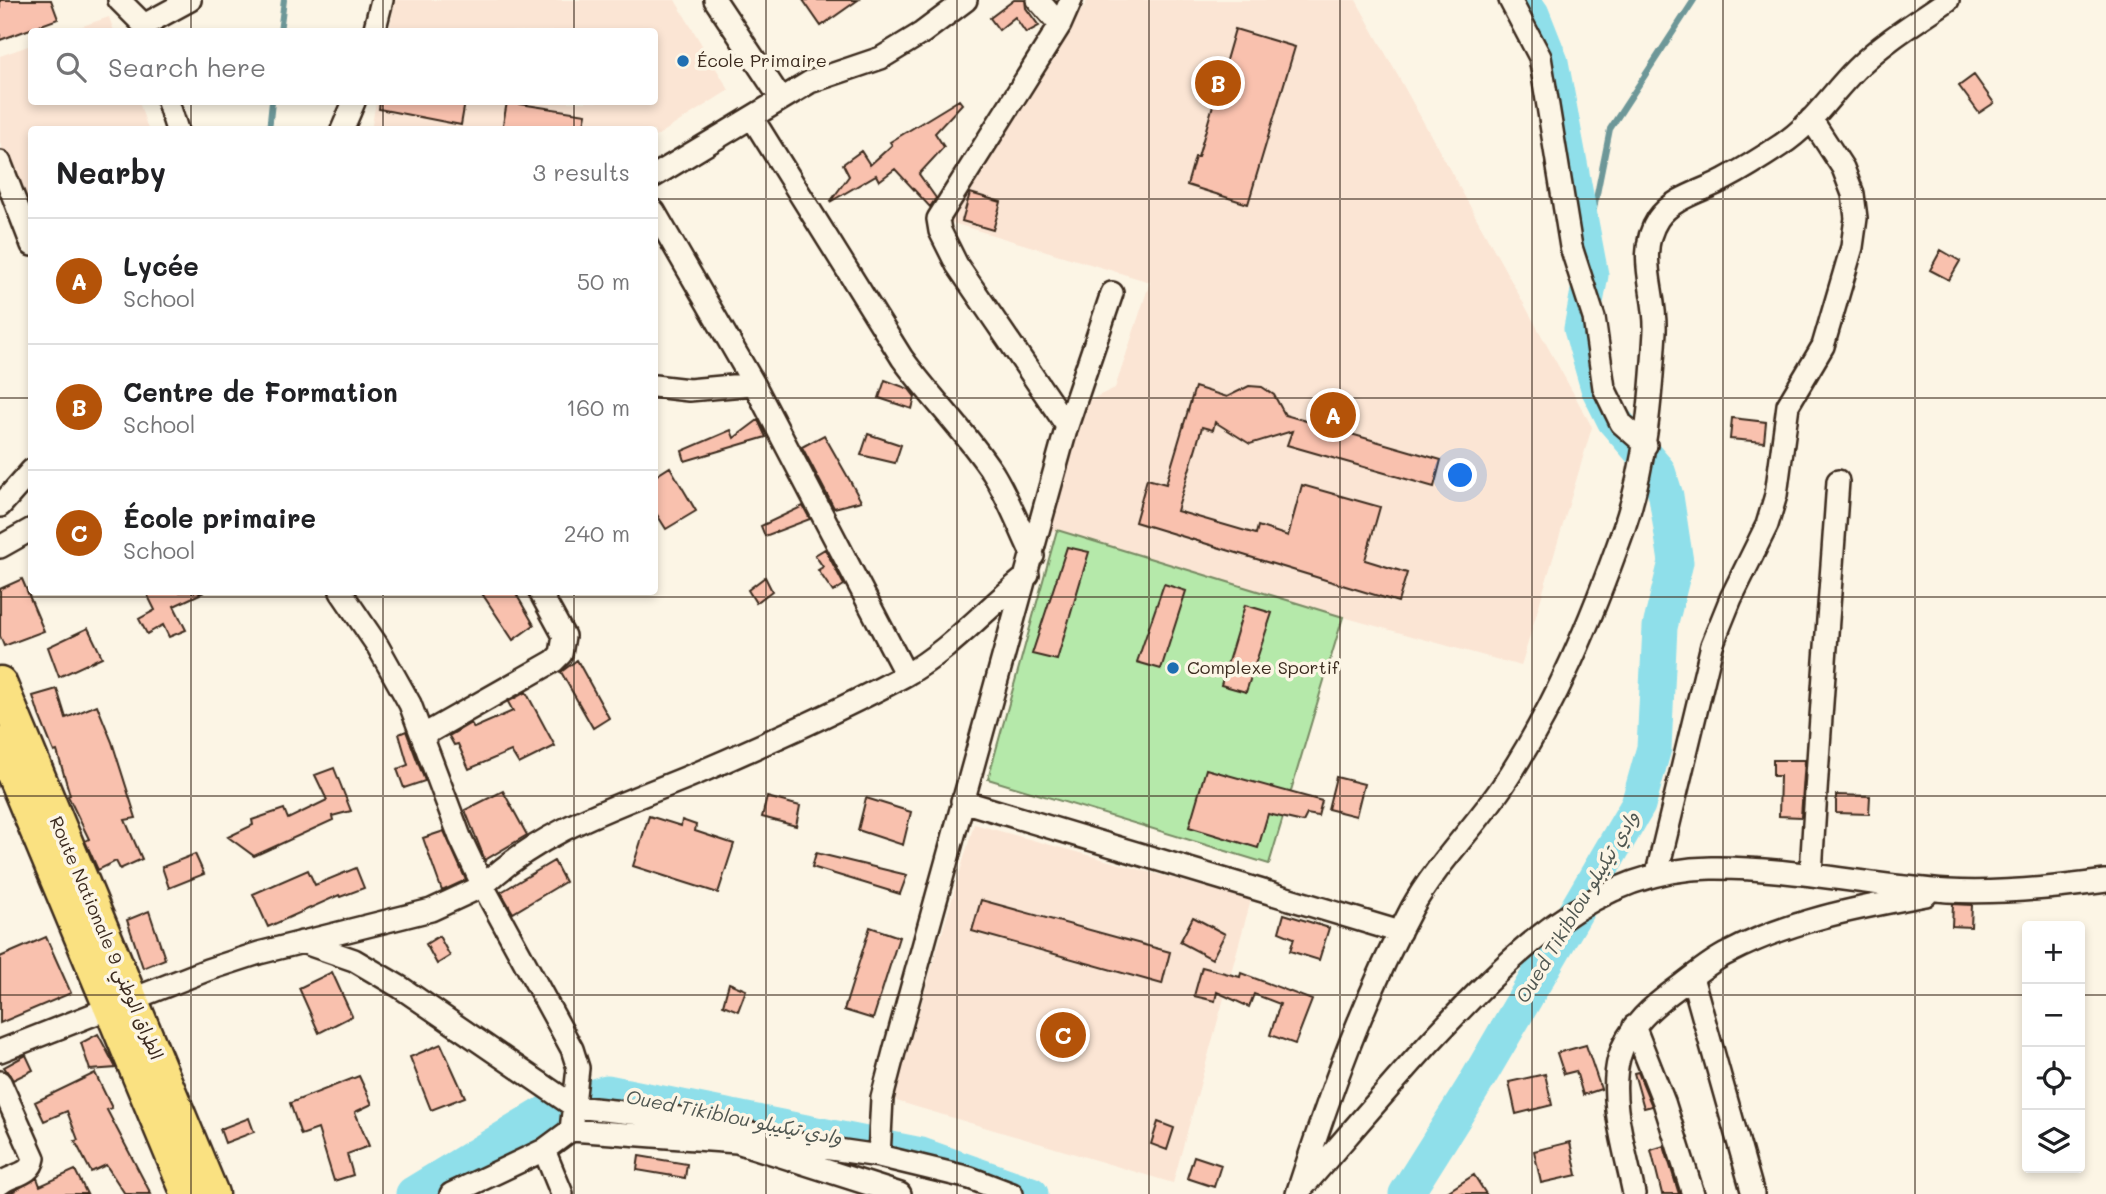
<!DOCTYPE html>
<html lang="en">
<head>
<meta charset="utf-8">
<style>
  body { margin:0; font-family:Mali,"Playpen Sans Arabic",sans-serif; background:#f6f6f6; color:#202124 }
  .controls { position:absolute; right:21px; bottom:21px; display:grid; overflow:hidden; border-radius:7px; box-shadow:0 4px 10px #0003 }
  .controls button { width:63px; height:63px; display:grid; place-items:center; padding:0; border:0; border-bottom:2px solid #e0e0e0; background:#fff; color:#202124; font:35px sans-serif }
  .you { position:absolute; left:1461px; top:476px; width:24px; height:24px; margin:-18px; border:5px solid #fff; border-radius:50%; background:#1a73e8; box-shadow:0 0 0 10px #1a73e833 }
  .badge { display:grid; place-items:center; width:46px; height:46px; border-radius:50%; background:#b45309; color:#fff; font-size:23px; font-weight:700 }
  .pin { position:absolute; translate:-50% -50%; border:4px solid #fff; box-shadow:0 2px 7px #0006 }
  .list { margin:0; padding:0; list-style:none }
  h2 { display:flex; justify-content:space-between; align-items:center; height:91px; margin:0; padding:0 28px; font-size:30px }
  h2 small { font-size:23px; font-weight:400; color:#757577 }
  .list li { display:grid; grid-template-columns:46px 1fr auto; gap:21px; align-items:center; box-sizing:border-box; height:126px; padding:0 28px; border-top:2px solid #e0e0e0 }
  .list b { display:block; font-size:26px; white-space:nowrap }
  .list p { margin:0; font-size:23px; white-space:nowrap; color:#757577 }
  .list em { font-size:23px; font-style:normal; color:#757577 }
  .icon { flex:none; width:38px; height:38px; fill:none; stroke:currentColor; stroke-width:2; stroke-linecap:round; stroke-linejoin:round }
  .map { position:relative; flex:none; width:2106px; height:1194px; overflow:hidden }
  .search { position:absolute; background:#fff; box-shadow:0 4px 10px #0003; left:28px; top:28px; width:630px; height:77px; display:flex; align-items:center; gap:18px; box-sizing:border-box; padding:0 24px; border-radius:7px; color:#757577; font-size:26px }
  .panel { position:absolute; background:#fff; box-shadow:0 4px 10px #0003; left:28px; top:126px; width:630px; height:469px; border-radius:7px }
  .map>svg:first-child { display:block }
</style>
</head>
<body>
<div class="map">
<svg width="2106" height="1194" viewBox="0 0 2106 1194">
  <rect width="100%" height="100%" fill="#fcf5e5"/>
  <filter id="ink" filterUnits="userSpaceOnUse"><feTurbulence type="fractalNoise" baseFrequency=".0143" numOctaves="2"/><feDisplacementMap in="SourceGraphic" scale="14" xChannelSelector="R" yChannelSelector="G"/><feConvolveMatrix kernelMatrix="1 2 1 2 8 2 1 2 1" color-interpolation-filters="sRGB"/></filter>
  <g filter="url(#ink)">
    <path fill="#fbe5d4" d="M 395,0 L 675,0 L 729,90 L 655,137 L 654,130 L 371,130 L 376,102 L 654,102 L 654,32 L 389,31 Z
      M 1088,0 L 1356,0 L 1592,427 L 1521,666 L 1343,617 L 1048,529 L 1083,403 L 1115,388 L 1150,282 L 946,221 Z
      M 109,17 L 114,31 L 68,31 Z
      M 31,45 L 32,102 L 139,102 L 148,129 L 32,130 L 31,232 L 0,143 L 0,56 Z
      M 974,824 L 1251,900 L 1173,1183 L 893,1100 Z"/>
    <path fill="#b5e9aa" stroke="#788a64" stroke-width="2" d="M 1057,530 L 1343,617 L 1269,864 L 988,779 Z"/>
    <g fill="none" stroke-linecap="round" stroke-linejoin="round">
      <path stroke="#6d9798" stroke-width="6" d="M 280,32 L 284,0
        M 269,130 L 272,102
        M 1586,249 L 1610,129 L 1694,0"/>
      <path stroke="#8fdfea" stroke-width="35" d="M 413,1194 L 551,1110 L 607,1092 L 921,1155 L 1031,1194
        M 1406,1194 L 1472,1089 L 1638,805 L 1654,748 L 1660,627 L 1676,562 L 1666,496 L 1658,471 L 1614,420 L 1598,388 L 1581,329 L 1591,275 L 1551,62 L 1532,14 L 1522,0"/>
    </g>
    <path fill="#f9c1ae" stroke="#3b2a1e" stroke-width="2" d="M 0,0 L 51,0 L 58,19 L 0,40 Z
      M 803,0 L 858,0 L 821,26 Z
      M 1025,0 L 1026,8 L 1039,26 L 1026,33 L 1015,17 L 999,30 L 990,18 L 1014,0 Z
      M 1235,29 L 1295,47 L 1248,204 L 1187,185 L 1195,157 L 1198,157 Z
      M 1974,75 L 1994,103 L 1979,113 L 1959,86 Z
      M 959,100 L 962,104 L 935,133 L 944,147 L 919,174 L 936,198 L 930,207 L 895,169 L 879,181 L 876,175 L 830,202 L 849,176 L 843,164 L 861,151 L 870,165 L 892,145 L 890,142 Z
      M 380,102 L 465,102 L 461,125 L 379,109 Z
      M 507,102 L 586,114 L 583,130 L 502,130 Z
      M 970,193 L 1001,202 L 993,230 L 962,221 Z
      M 1941,250 L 1960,261 L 1949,280 L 1930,270 Z
      M 885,380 L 909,389 L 915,397 L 912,409 L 879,398 Z
      M 1249,386 L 1262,387 L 1274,395 L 1285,415 L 1441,460 L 1434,487 L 1287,445 L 1292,431 L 1250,444 L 1215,422 L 1213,430 L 1202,427 L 1177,511 L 1256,534 L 1258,526 L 1288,536 L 1302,485 L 1380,507 L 1365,560 L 1407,573 L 1398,602 L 1135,522 L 1147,479 L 1166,484 L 1195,387 L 1227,397 Z
      M 1732,418 L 1766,422 L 1764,442 L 1730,439 Z
      M 758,420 L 766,437 L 685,461 L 682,451 L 731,430 L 734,438 Z
      M 868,434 L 901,445 L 895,463 L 861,455 Z
      M 824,435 L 849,479 L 861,501 L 834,508 L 802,447 Z
      M 670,467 L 696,511 L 666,529 L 654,510 L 654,477 Z
      M 803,506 L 810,519 L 765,536 L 761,526 Z
      M 1067,547 L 1089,552 L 1057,660 L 1032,654 Z
      M 825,549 L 844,585 L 833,592 L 818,570 L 823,567 L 815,555 Z
      M 765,577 L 772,591 L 756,603 L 748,590 Z
      M 22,579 L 44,631 L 4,646 L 0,636 L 0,589 Z
      M 1164,584 L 1186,591 L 1161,669 L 1137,662 Z
      M 146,592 L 204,592 L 174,606 L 186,630 L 169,637 L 163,625 L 147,634 L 139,619 L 155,610 Z
      M 481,592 L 515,592 L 534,625 L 513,640 Z
      M 1245,605 L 1272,613 L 1246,692 L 1221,685 Z
      M 88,628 L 102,657 L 59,677 L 48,647 Z
      M 577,660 L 609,718 L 593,728 L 561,672 Z
      M 57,689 L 66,718 L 97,705 L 112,742 L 136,818 L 125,820 L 142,859 L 120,869 L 116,861 L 98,870 L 85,841 L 89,839 L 68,796 L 70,795 L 57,751 L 54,752 L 39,715 L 33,696 Z
      M 526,692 L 555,746 L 519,764 L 511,751 L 469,769 L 458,744 L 454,745 L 449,736 L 471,723 L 474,728 L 513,711 L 508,702 Z
      M 406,731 L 425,781 L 404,788 L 397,769 L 408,765 L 399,734 Z
      M 1773,760 L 1805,760 L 1801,817 L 1779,816 L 1780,776 L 1773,776 Z
      M 334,768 L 351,811 L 332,816 L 333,820 L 254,856 L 228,837 L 253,825 L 252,820 L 284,809 L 288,819 L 327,800 L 315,775 Z
      M 1206,769 L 1322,801 L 1318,816 L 1307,814 L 1303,822 L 1268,814 L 1258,848 L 1189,827 Z
      M 1336,777 L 1364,784 L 1356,816 L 1328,809 Z
      M 503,791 L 527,835 L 485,860 L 465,810 Z
      M 1836,795 L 1870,796 L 1869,814 L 1836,813 Z
      M 767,797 L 800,806 L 796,826 L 762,817 Z
      M 866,798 L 911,812 L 903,845 L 858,830 Z
      M 649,816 L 681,826 L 682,820 L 696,825 L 695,831 L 734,844 L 718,893 L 633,866 Z
      M 444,831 L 466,880 L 442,891 L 423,838 Z
      M 816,853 L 907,875 L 900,894 L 812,867 Z
      M 195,854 L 204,874 L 169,888 L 162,867 Z
      M 554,861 L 565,882 L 513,913 L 501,892 Z
      M 356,868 L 364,888 L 340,897 L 339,895 L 268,927 L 253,894 L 308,870 L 315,885 Z
      M 981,900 L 1170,952 L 1162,984 L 972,931 Z
      M 1953,904 L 1972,905 L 1971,927 L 1952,926 Z
      M 149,911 L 165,959 L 143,968 L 127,920 Z
      M 1284,914 L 1329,928 L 1319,960 L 1290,951 L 1294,938 L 1279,932 Z
      M 1193,917 L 1225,934 L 1212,959 L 1180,942 Z
      M 870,927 L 899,937 L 873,1019 L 844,1010 Z
      M 439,936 L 450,956 L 437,964 L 426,944 Z
      M 46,937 L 71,993 L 0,1023 L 0,957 Z
      M 1202,967 L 1240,977 L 1241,973 L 1312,1000 L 1295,1044 L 1270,1035 L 1280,1004 L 1254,994 L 1249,1007 L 1217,992 L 1215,1001 L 1194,996 Z
      M 332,972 L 352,1016 L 319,1033 L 299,988 Z
      M 729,983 L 746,990 L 738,1011 L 723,1005 Z
      M 98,1034 L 115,1066 L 116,1068 L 90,1070 L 81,1043 Z
      M 441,1044 L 465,1097 L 431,1110 L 410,1057 Z
      M 1586,1045 L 1601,1089 L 1583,1095 L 1576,1071 L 1564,1074 L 1557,1053 Z
      M 26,1055 L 33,1070 L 13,1080 L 4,1067 Z
      M 1638,1072 L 1652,1106 L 1644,1108 L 1634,1073 Z
      M 95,1073 L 112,1108 L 107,1110 L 151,1194 L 125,1194 L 106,1165 L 91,1172 L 75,1141 L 78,1140 L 67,1111 L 44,1121 L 35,1102 Z
      M 1545,1074 L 1552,1105 L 1516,1114 L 1509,1082 Z
      M 359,1076 L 372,1104 L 355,1112 L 369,1146 L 347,1154 L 353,1175 L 334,1181 L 318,1129 L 301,1135 L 290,1103 Z
      M 249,1118 L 254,1132 L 225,1143 L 220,1129 Z
      M 1158,1122 L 1174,1128 L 1167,1150 L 1151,1144 Z
      M 1570,1142 L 1577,1175 L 1541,1183 L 1534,1151 Z
      M 1664,1146 L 1679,1194 L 1662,1194 L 1651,1150 Z
      M 639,1156 L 687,1164 L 685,1178 L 637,1170 Z
      M 1194,1156 L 1221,1165 L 1214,1187 L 1187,1178 Z
      M 75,1170 L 87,1194 L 9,1194 L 37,1178 L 40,1186 Z
      M 1474,1175 L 1486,1194 L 1444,1194 Z"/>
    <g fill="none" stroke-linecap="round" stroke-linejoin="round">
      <g stroke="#3b2a1e" stroke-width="26">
        <path id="street" d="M 119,0 L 144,25 L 146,32
          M 715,0 L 781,99
          M 1038,0 L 1060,25
          M 1510,0 L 1540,57 L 1571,247 L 1594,318 L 1604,388 L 1621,423 L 1646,445
          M 144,25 L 190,0
          M 374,32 L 382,0
          M 168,102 L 177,130
          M 753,119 L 902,358 C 931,398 966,432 993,473 C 1009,499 1020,529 1033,556
          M 342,130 L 354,102
          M 0,162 L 32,245
          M 654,176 L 810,82 L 881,58 L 922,33 L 966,0
          M 654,211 L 754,384 L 906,675
          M 654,386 L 689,390 L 754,384
          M 1067,426 L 957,265 L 940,231 L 938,219 L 1060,25 L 1071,0
          M 0,506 L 32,470
          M 0,547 L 32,529
          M 341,592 L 377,645 L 410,704 L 460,837 L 483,886 C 546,825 629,803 707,769 C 773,740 841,710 904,676 C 951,650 987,607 1028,575
          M 422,736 L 554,661 L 561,654 L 564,636 L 540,592
          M 962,801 L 1400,932
          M 1657,873 L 1712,645 L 1731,598 L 1767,525 L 1776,495 L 1788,405 L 1823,346 L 1852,247 L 1856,218 L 1853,194 L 1843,168 L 1811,119
          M 1811,875 C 1818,743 1829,612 1838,481
          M 302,942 L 354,960 L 400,987 L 575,1107 L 679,1118 L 817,1147 L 879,1156 L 970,1178 L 1012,1194
          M 1692,977 L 1753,1194
          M 1634,1026 L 1664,1102 L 1693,1194
          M 0,1051 L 207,970 L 259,953 L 431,910 L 483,886 L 572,1049 L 578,1068 L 571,1130
          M 0,1082 L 34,1158 C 31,1176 11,1174 0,1184
          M 544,1150 L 562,1194
          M 879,1156 L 882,1098 L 895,1048 L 1067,426 L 1112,293
          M 1303,1187 C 1346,1138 1388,1088 1432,1040 C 1508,959 1592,869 1711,868 C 1791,867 1869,886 1948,891 C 2000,894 2055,888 2106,881
          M 451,1194 L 544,1150 L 571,1130 L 737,1142 L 900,1194
          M 1297,1194 C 1329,1096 1363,999 1412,908 C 1436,865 1474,828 1502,787 C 1555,708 1592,618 1624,528 C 1646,464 1651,399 1655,331 C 1657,294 1635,254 1658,219 C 1673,197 1704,191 1725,179 C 1744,169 1763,157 1781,145 C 1811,126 1831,94 1856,69 C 1883,42 1916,22 1948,0
          M 1634,1194 C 1626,1152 1608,1100 1619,1058 C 1627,1027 1655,1004 1680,986 C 1695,975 1711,961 1728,953 C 1791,920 1857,908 1926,895"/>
      </g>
      <g stroke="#3b2a1e" stroke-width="37">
        <path id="primary" d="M 0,683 L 212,1194
          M 0,743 L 188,1194"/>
      </g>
      <use href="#street" stroke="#fcf5e5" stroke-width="21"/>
      <use href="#primary" stroke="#fae181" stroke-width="32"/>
    </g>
  </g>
  <path fill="none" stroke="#3b2a1e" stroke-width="2" stroke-opacity="0.55" d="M 191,0 L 191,32M 383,0 L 383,32M 574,0 L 574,32M 766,0 L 766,1194M 957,0 L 957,1194M 1149,0 L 1149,1194M 1340,0 L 1340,1194M 1532,0 L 1532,1194M 1723,0 L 1723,1194M 1915,0 L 1915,1194M 191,102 L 191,130M 383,102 L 383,130M 574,102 L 574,130M 0,199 L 32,199M 654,199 L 2106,199M 0,398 L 32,398M 654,398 L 2106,398M 191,592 L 191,1194M 383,592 L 383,1194M 574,592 L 574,1194M 0,597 L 2106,597M 0,796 L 2106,796M 0,995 L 2027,995M 2080,995 L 2106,995"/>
  <g fill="#1f6fb2" stroke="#fcf5e5" stroke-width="2.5">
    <circle cx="683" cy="61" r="7"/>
    <circle cx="1173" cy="668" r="7"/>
  </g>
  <g text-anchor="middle" stroke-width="7" stroke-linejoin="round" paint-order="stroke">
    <g font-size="18" fill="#3b2a1e" stroke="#fcf5e5" text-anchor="start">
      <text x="697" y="67">École Primaire</text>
      <text x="1187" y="674">Complexe Sportif</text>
    </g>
    <g font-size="18" fill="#3b2a1e" stroke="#fcf5e5">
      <text transform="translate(106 938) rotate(67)" y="6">Route Nationale الطراق الوطني 9</text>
    </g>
    <g font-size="19" font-style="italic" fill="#505751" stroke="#fcf5e5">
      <text transform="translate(1577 907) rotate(-59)" y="7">Oued Tikiblou وادي تيكيبلو</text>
      <text transform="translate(734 1117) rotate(11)" y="7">Oued Tikiblou وادي تيكيبلو</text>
    </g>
  </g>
</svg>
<div class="controls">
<button>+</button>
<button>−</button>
<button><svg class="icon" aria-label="locate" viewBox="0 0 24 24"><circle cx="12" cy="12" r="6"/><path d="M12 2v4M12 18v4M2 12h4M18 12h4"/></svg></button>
<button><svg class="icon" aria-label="layers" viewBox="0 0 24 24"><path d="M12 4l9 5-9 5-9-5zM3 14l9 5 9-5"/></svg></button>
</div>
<div class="you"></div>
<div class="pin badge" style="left:1333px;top:415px">A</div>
<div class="pin badge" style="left:1218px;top:83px">B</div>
<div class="pin badge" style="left:1063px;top:1035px">C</div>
<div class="search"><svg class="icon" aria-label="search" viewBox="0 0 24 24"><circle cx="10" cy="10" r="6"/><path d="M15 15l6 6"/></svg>Search here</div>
<section class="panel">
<h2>Nearby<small>3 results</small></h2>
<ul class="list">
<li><span class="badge">A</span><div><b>Lycée</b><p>School</p></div><em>50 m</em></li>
<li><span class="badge">B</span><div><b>Centre de Formation</b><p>School</p></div><em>160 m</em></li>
<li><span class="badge">C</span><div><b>École primaire</b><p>School</p></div><em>240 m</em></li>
</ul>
</section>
</div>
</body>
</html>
